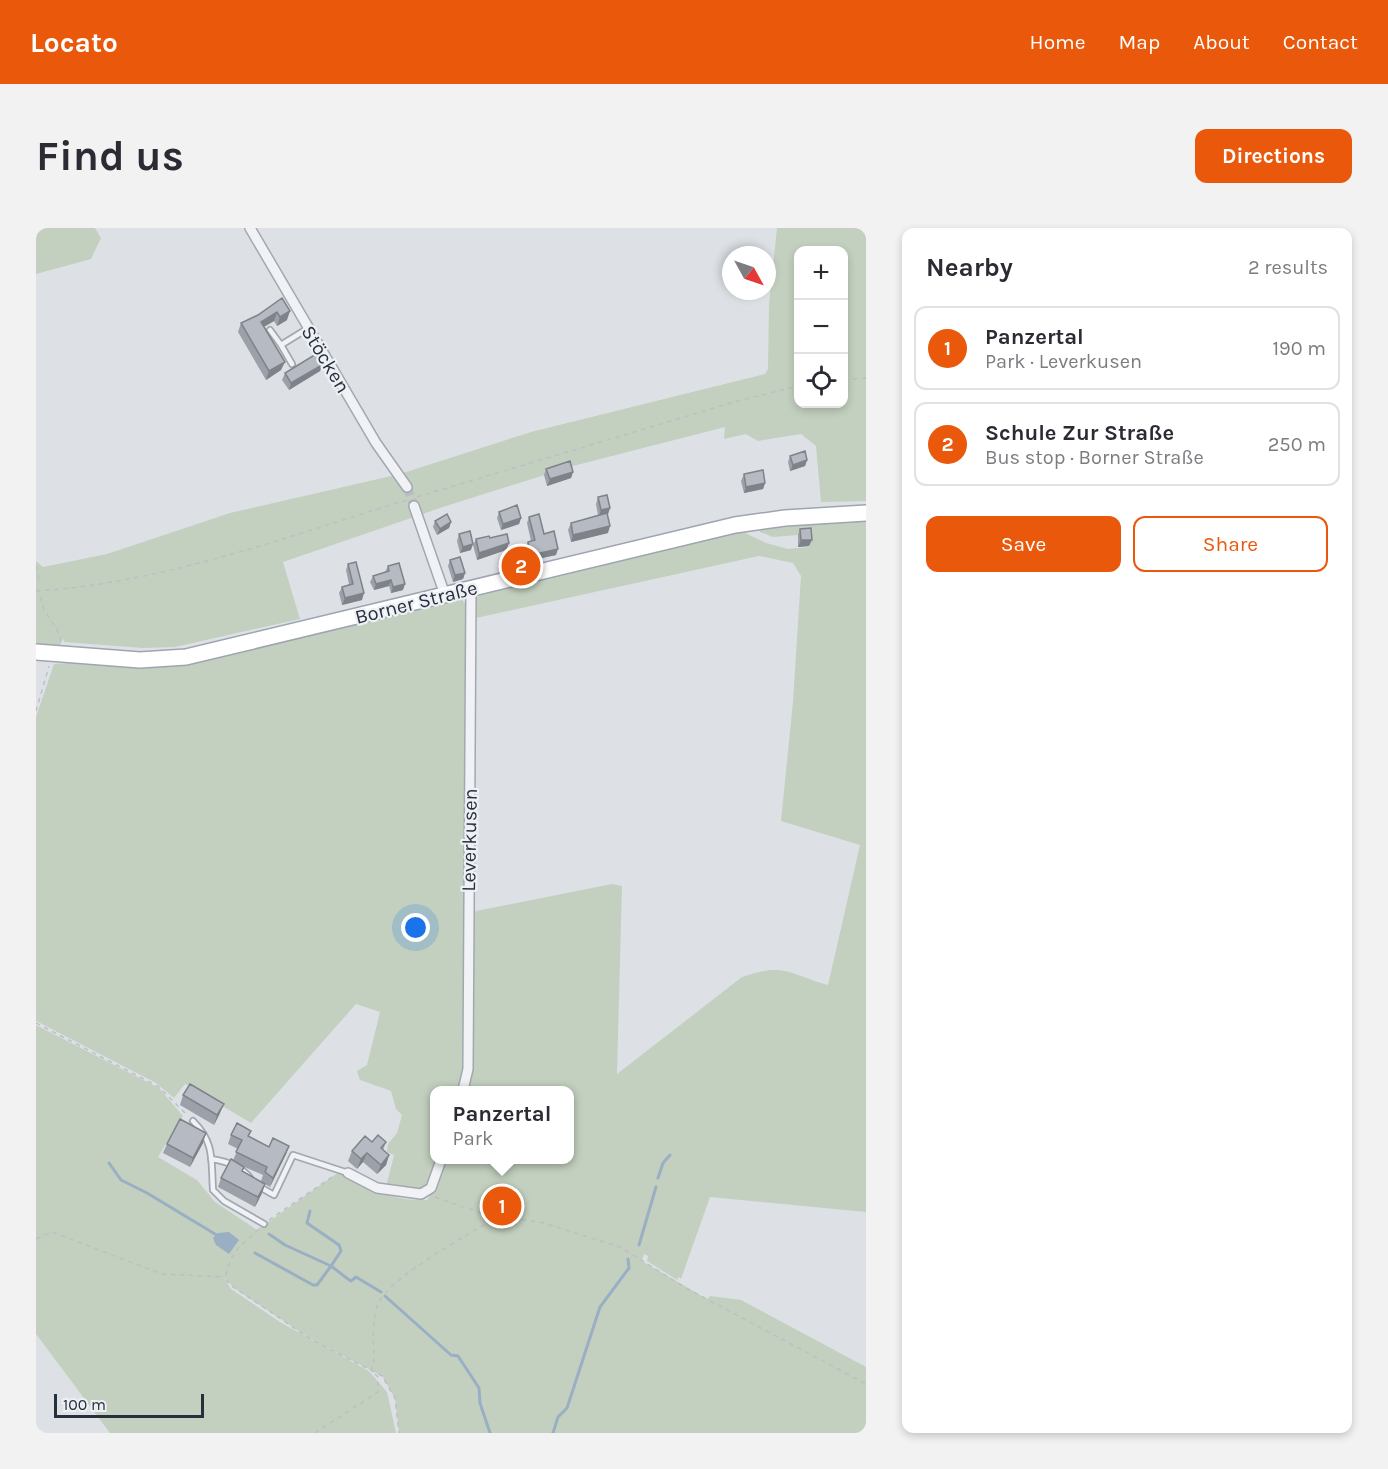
<!DOCTYPE html>
<html lang="en">
<head>
<meta charset="utf-8">
<style>
  body { margin:0; font-family:Karla,sans-serif; background:#f2f2f3; color:#2b2b33 }
  .controls { position:absolute; right:18px; top:18px; display:grid; overflow:hidden; border-radius:12px; box-shadow:0 3px 9px #0003 }
  .controls button { width:54px; height:54px; display:grid; place-items:center; padding:0; border:0; border-bottom:2px solid #e1e1e2; background:#fff; color:#2b2b33; font:30px sans-serif }
  .compass { position:absolute; left:686px; top:18px; width:54px; height:54px; border-radius:50%; background:#fff; box-shadow:0 3px 9px #0003; rotate:130deg }
  .scale { position:absolute; left:18px; bottom:15px; width:150px; box-sizing:border-box; padding-left:6px; border:3px solid #282f3c; border-top:0; font-size:16px; line-height:21px; white-space:nowrap; color:#282f3c; -webkit-text-stroke:4px #edf0f4; paint-order:stroke }
  .you { position:absolute; left:380px; top:700px; width:21px; height:21px; margin:-15px; border:4px solid #fff; border-radius:50%; background:#1a73e8; box-shadow:0 0 0 9px #1a73e833 }
  .badge { display:grid; place-items:center; width:39px; height:39px; border-radius:50%; background:#ea580c; color:#fff; font-size:20px; font-weight:700 }
  .pin { position:absolute; translate:-50% -50%; border:3px solid #fff; box-shadow:0 2px 6px #0006 }
  .popup { position:absolute; left:394px; top:858px; width:144px; height:78px; box-sizing:border-box; display:grid; place-content:center; border-radius:12px; background:#fff; filter:drop-shadow(0 2px 4px #0005); font-size:20px; white-space:nowrap; color:#7c7c81 }
  .popup b { font-size:22px; color:#2b2b33 }
  .popup::after { content:''; position:absolute; left:50%; top:100%; margin-left:-12px; border:12px solid transparent; border-top-color:#fff }
  .list { margin:0; padding:0; list-style:none }
  h2 { display:flex; justify-content:space-between; align-items:center; height:78px; margin:0; padding:0 24px; font-size:26px }
  h2 small { font-size:20px; font-weight:400; color:#7c7c81 }
  .list li { display:grid; grid-template-columns:39px 1fr auto; gap:18px; align-items:center; box-sizing:border-box; height:84px; margin:0 12px 12px; padding:0 12px; border:2px solid #e1e1e2; border-radius:12px }
  .list b { display:block; font-size:22px; white-space:nowrap }
  .list p { margin:0; font-size:20px; white-space:nowrap; color:#7c7c81 }
  .list em { font-size:20px; font-style:normal; color:#7c7c81 }
  .actions { display:flex; gap:12px; padding:18px 24px }
  .actions a { flex:1; padding:14px 0; border:2px solid #ea580c; border-radius:12px; text-align:center; font-size:21px; color:#ea580c }
  .actions .main { background:#ea580c; color:#fff }
  .icon { flex:none; width:33px; height:33px; fill:none; stroke:currentColor; stroke-width:2; stroke-linecap:round; stroke-linejoin:round }
  .map { position:relative; flex:none; width:830px; height:1205px; overflow:hidden; border-radius:12px }
  header { display:flex; align-items:center; gap:36px; box-sizing:border-box; height:84px; padding:0 30px; background:#ea580c; color:#fff }
  header strong { font-size:28px }
  nav { display:flex; gap:33px; margin-inline-start:auto; font-size:21px }
  .intro { display:flex; align-items:center; justify-content:space-between; box-sizing:border-box; height:144px; padding:0 36px }
  h1 { margin:0; font-size:42px }
  .button { padding:15px 27px; border-radius:12px; background:#ea580c; color:#fff; font-size:21px; font-weight:700 }
  main { display:flex; gap:36px; padding:0 36px }
  aside { flex:1; background:#fff; border-radius:12px; box-shadow:0 3px 9px #0003 }
  .map>svg:first-child { display:block }
</style>
</head>
<body>
<header>
<strong>Locato</strong>
<nav><a>Home</a><a>Map</a><a>About</a><a>Contact</a></nav>
</header>
<div class="intro"><h1>Find us</h1><a class="button">Directions</a></div>
<main>
<div class="map">
<svg width="830" height="1205" viewBox="0 0 830 1205">
  <rect width="100%" height="100%" fill="#dde1e6"/>
  <path fill="#c3d0bf" fill-rule="evenodd" d="M 0,0 L 59,0 L 65,10 L 55,31 L 0,46 Z
    M 741,0 L 830,0 L 830,273 L 785,274 L 780,218 L 765,206 L 722,213 L 710,206 L 688,211 L 689,199 L 537,238 L 410,278 L 247,334 L 264,391 L 139,419 L 107,420 L 28,414 L 27,410 L 24,417 L 0,416 L 0,333 L 7,339 L 71,326 L 194,285 L 364,246 L 495,204 L 729,146 L 732,141 L 733,76 ZM 762,22 L 808,22 L 808,176 L 762,176 Z
    M 830,291 L 830,984 L 674,969 L 645,1051 L 643,1049 L 641,1052 L 611,1033 L 612,1028 L 608,1026 L 606,1033 L 671,1071 L 674,1068 L 705,1072 L 830,1139 L 830,1205 L 363,1205 L 359,1170 L 346,1148 L 276,1112 L 198,1060 L 188,1049 L 195,1061 L 244,1094 L 333,1143 L 351,1164 L 360,1205 L 74,1205 L 0,1106 L 0,797 L 123,860 L 147,888 L 122,929 L 161,952 L 179,974 L 221,1002 L 300,946 L 312,945 C 334,964 362,973 391,972 L 400,958 L 393,955 C 382,965 363,962 350,959 L 358,927 L 351,924 L 352,916 L 361,905 L 366,887 L 360,881 L 355,863 L 324,852 L 321,843 L 331,837 L 344,784 L 320,776 L 215,895 L 149,856 L 138,870 L 120,855 L 0,793 L 0,489 L 18,436 L 48,434 L 139,437 L 169,433 L 421,371 L 426,372 L 431,377 L 435,684 L 576,656 L 586,658 L 581,846 L 706,749 C 748,734 753,746 792,757 L 824,617 L 745,593 L 757,474 L 765,348 L 757,335 L 723,328 L 440,390 L 439,371 C 451,359 471,366 483,355 L 673,310 L 707,304 L 730,315 L 752,321 L 773,319 L 773,306 L 737,309 L 724,304 L 722,300 ZM 398,862 L 534,862 L 534,932 L 398,932 Z"/>
  <path fill="#9aafc4" d="M 193,1004 L 203,1012 L 193,1026 L 180,1017 L 177,1010 L 182,1005 Z"/>
  <g fill="none" stroke-linecap="round" stroke-linejoin="round">
    <path stroke="#9aafc4" stroke-width="3" d="M 73,935 L 85,952 L 111,965 L 184,1009
      M 622,950 L 627,935 L 634,927
      M 233,1006 L 249,1017 L 295,1038 L 305,1023 L 303,1017 L 271,995 L 274,983
      M 603,1017 L 620,959
      M 219,1025 L 277,1057 L 281,1057 L 295,1038 L 312,1051 L 315,1053 L 320,1049 L 345,1064
      M 349,1068 L 415,1127 L 422,1128 L 443,1160 L 444,1175 L 454,1205
      M 517,1205 L 522,1189 L 531,1180 L 564,1079 L 593,1040 L 592,1031"/>
    <path stroke="#b9bdc4" stroke-width="9" stroke-dasharray="9 4.5" stroke-linecap="butt" d="M 371,259 L 378,278"/>
    <g stroke="#a3a8b0" stroke-width="8">
      <path id="lane" d="M 234,102 L 245,117
        M 256,136 L 245,117 L 271,101
        M 157,893 C 179,915 175,932 177,962 L 188,973 L 228,996
        M 175,931 C 190,933 205,938 214,950
        M 222,958 L 238,967 L 257,927 L 312,945"/>
    </g>
    <g stroke="#a3a8b0" stroke-width="12">
      <path id="street" d="M 214,0 L 340,215 L 371,259
        M 378,278 L 409,367
        M 427,862 L 432,841 L 435,361
        M 312,945 L 341,960 L 385,966 L 395,960 L 405,932"/>
    </g>
    <g stroke="#9ea5b1" stroke-width="18">
      <path id="primary" d="M 0,424 L 104,432 L 150,429 L 699,297 L 749,290 L 830,285"/>
    </g>
    <path stroke="#bcbfc5" stroke-width="1.5" stroke-dasharray="4.5 4.5" stroke-linecap="butt" d="M 808,152 L 830,150
      M 381,269 L 698,174 L 762,158
      M 0,338 L 3,352
      M 0,363 C 128,355 249,309 371,272
      M 5,369 C 5,385 22,396 25,413
      M 0,483 L 13,438
      M 0,795 L 123,859 L 152,888
      M 399,969 L 445,985 L 508,995 L 584,1019 L 650,1060 L 830,1156
      M 233,992 L 296,949
      M 223,1001 L 202,1020 L 195,1031 L 189,1049 L 193,1056 L 276,1112 L 346,1148 L 359,1170 L 363,1205
      M 0,1011 L 16,1004 L 126,1046 L 188,1049
      M 279,1205 L 342,1164 L 342,1149 L 335,1142 L 338,1136 C 338,1117 335,1093 342,1076 C 352,1050 436,1004 462,989"/>
    <use href="#lane" stroke="#f0f2f5" stroke-width="4.5"/>
    <use href="#street" stroke="#f0f2f5" stroke-width="9"/>
    <use href="#primary" stroke="#fff" stroke-width="15"/>
  </g>
  <path fill="#9ca0a8" fill-rule="evenodd" d="M 246,70 L 251,92 L 241,98 L 238,93 L 228,99 L 245,142 L 230,152 L 202,104 L 205,95 L 222,87 Z
    M 286,137 L 284,143 L 253,162 L 246,152 L 249,145 Z
    M 754,228 L 771,232 L 769,238 L 754,243 L 752,234 Z
    M 510,241 L 537,244 L 535,250 L 511,258 L 508,247 Z
    M 708,246 L 729,255 L 727,261 L 708,265 L 705,253 Z
    M 562,269 L 574,280 L 572,286 L 572,305 L 535,314 L 532,302 L 535,295 L 562,287 L 560,276 Z
    M 463,284 L 485,290 L 483,296 L 465,302 L 461,290 Z
    M 493,289 L 508,306 L 520,327 L 492,333 L 489,320 L 492,314 L 495,313 L 491,295 Z
    M 399,293 L 415,294 L 413,300 L 401,307 L 397,299 Z
    M 764,301 L 773,318 L 762,319 L 762,307 Z
    M 423,306 L 435,322 L 424,325 L 421,313 Z
    M 454,310 L 473,315 L 470,322 L 441,332 L 437,317 L 440,311 Z
    M 414,332 L 429,345 L 427,351 L 417,354 L 412,338 Z
    M 312,336 L 326,372 L 306,377 L 303,365 L 306,359 L 313,356 L 310,342 Z
    M 352,338 L 367,362 L 355,365 L 353,358 L 338,362 L 334,354 L 337,348 L 349,344 Z
    M 147,867 L 184,885 L 178,897 L 144,877 Z
    M 215,903 L 213,908 L 233,919 L 253,918 L 250,926 L 234,959 L 229,956 L 226,965 L 219,979 L 182,959 L 185,950 L 197,932 L 202,921 L 192,916 L 195,907 ZM 204,937 L 227,947 L 225,953 L 206,944 L 208,939 Z
    M 336,914 L 350,914 L 347,922 L 353,927 L 350,937 L 341,946 L 327,934 L 321,941 L 312,933 L 316,923 Z
    M 167,915 L 154,939 L 127,925 L 131,916 Z"/>
  <path fill="#7f8288" d="M 254,83 L 251,92 L 241,98 L 244,89 Z
    M 241,84 L 238,93 L 222,102 L 225,94 Z
    M 249,134 L 245,142 L 230,152 L 233,143 Z
    M 286,137 L 284,143 L 253,162 L 255,155 Z
    M 771,232 L 769,238 L 754,243 L 757,237 Z
    M 537,244 L 535,250 L 511,258 L 514,251 Z
    M 729,255 L 727,261 L 708,265 L 710,259 Z
    M 574,280 L 572,286 L 563,288 L 565,282 Z
    M 485,290 L 483,296 L 465,302 L 467,296 Z
    M 415,294 L 413,300 L 401,307 L 404,301 Z
    M 574,298 L 572,305 L 535,314 L 537,307 Z
    M 765,312 L 776,312 L 773,318 L 762,319 Z
    M 473,315 L 470,322 L 441,332 L 443,325 Z
    M 437,316 L 435,322 L 424,325 L 427,319 Z
    M 522,321 L 520,327 L 492,333 L 495,327 Z
    M 429,345 L 427,351 L 417,354 L 419,347 Z
    M 355,352 L 353,358 L 338,362 L 340,356 Z
    M 369,356 L 367,362 L 355,365 L 357,359 Z
    M 328,365 L 326,372 L 306,377 L 309,370 Z
    M 188,876 L 184,885 L 178,897 L 181,887 Z
    M 170,905 L 167,915 L 154,939 L 157,930 Z
    M 253,918 L 250,926 L 234,959 L 237,950 Z
    M 331,925 L 327,934 L 321,941 L 325,931 Z
    M 353,927 L 350,937 L 341,946 L 345,937 Z
    M 229,956 L 226,965 L 219,979 L 222,969 Z"/>
  <path fill="#b5bac3" stroke="#7f8288" stroke-width="1.5" d="M 246,70 L 254,83 L 244,89 L 241,84 L 225,94 L 249,134 L 233,143 L 205,95 L 222,87 Z
    M 280,126 L 286,137 L 255,155 L 249,145 Z
    M 769,223 L 771,232 L 757,237 L 754,228 Z
    M 534,233 L 537,244 L 514,251 L 510,241 Z
    M 727,242 L 729,255 L 710,259 L 708,246 Z
    M 571,267 L 574,280 L 565,282 L 562,269 Z
    M 481,277 L 485,290 L 467,296 L 463,284 Z
    M 571,285 L 574,298 L 537,307 L 535,295 Z
    M 411,286 L 415,294 L 404,301 L 399,293 Z
    M 503,286 L 508,306 L 518,303 L 522,321 L 495,327 L 492,314 L 499,312 L 493,289 Z
    M 775,300 L 776,312 L 765,312 L 764,301 Z
    M 434,303 L 437,316 L 427,319 L 423,306 Z
    M 471,306 L 473,315 L 443,325 L 440,311 L 453,308 L 454,310 Z
    M 424,329 L 429,345 L 419,347 L 414,332 Z
    M 320,334 L 328,365 L 309,370 L 306,359 L 317,356 L 312,336 Z
    M 363,335 L 369,356 L 357,359 L 355,352 L 340,356 L 337,348 L 353,343 L 352,338 Z
    M 154,856 L 188,876 L 181,887 L 147,867 Z
    M 144,891 L 170,905 L 157,930 L 131,916 Z
    M 201,895 L 215,903 L 212,908 L 233,919 L 237,910 L 253,918 L 237,950 L 229,944 L 231,939 L 200,924 L 206,912 L 195,907 Z
    M 342,907 L 350,914 L 345,920 L 353,927 L 345,937 L 331,925 L 325,931 L 316,923 L 329,908 L 336,914 Z
    M 195,931 L 208,939 L 206,943 L 229,956 L 222,969 L 185,950 Z"/>
  <g text-anchor="middle" stroke-width="4.5" stroke-linejoin="round" paint-order="stroke">
    <g font-size="20" fill="#282f3c" stroke="#edf0f4">
      <text transform="translate(290 131) rotate(59)" y="7">Stöcken</text>
      <text transform="translate(380 374) rotate(-14)" y="7">Borner Straße</text>
      <text transform="translate(433 612) rotate(-89)" y="7">Leverkusen</text>
    </g>
  </g>
</svg>
<div class="controls">
<button>+</button>
<button>−</button>
<button><svg class="icon" aria-label="locate" viewBox="0 0 24 24"><circle cx="12" cy="12" r="6"/><path d="M12 2v4M12 18v4M2 12h4M18 12h4"/></svg></button>
</div>
<svg class="compass" viewBox="-18 -18 36 36"><path d="M0-13l5 13h-10z" fill="#e53935"/><path d="M0 13l5-13h-10z" fill="#7c7c81"/></svg>
<div class="scale">100 m</div>
<div class="you"></div>
<div class="pin badge" style="left:466px;top:978px">1</div>
<div class="popup"><b>Panzertal</b>Park</div>
<div class="pin badge" style="left:485px;top:338px">2</div>
</div>
<aside>
<h2>Nearby<small>2 results</small></h2>
<ul class="list">
<li><span class="badge">1</span><div><b>Panzertal</b><p>Park · Leverkusen</p></div><em>190 m</em></li>
<li><span class="badge">2</span><div><b>Schule Zur Straße</b><p>Bus stop · Borner Straße</p></div><em>250 m</em></li>
</ul>
<div class="actions"><a class="main">Save</a><a>Share</a></div>
</aside>
</main>
</body>
</html>
